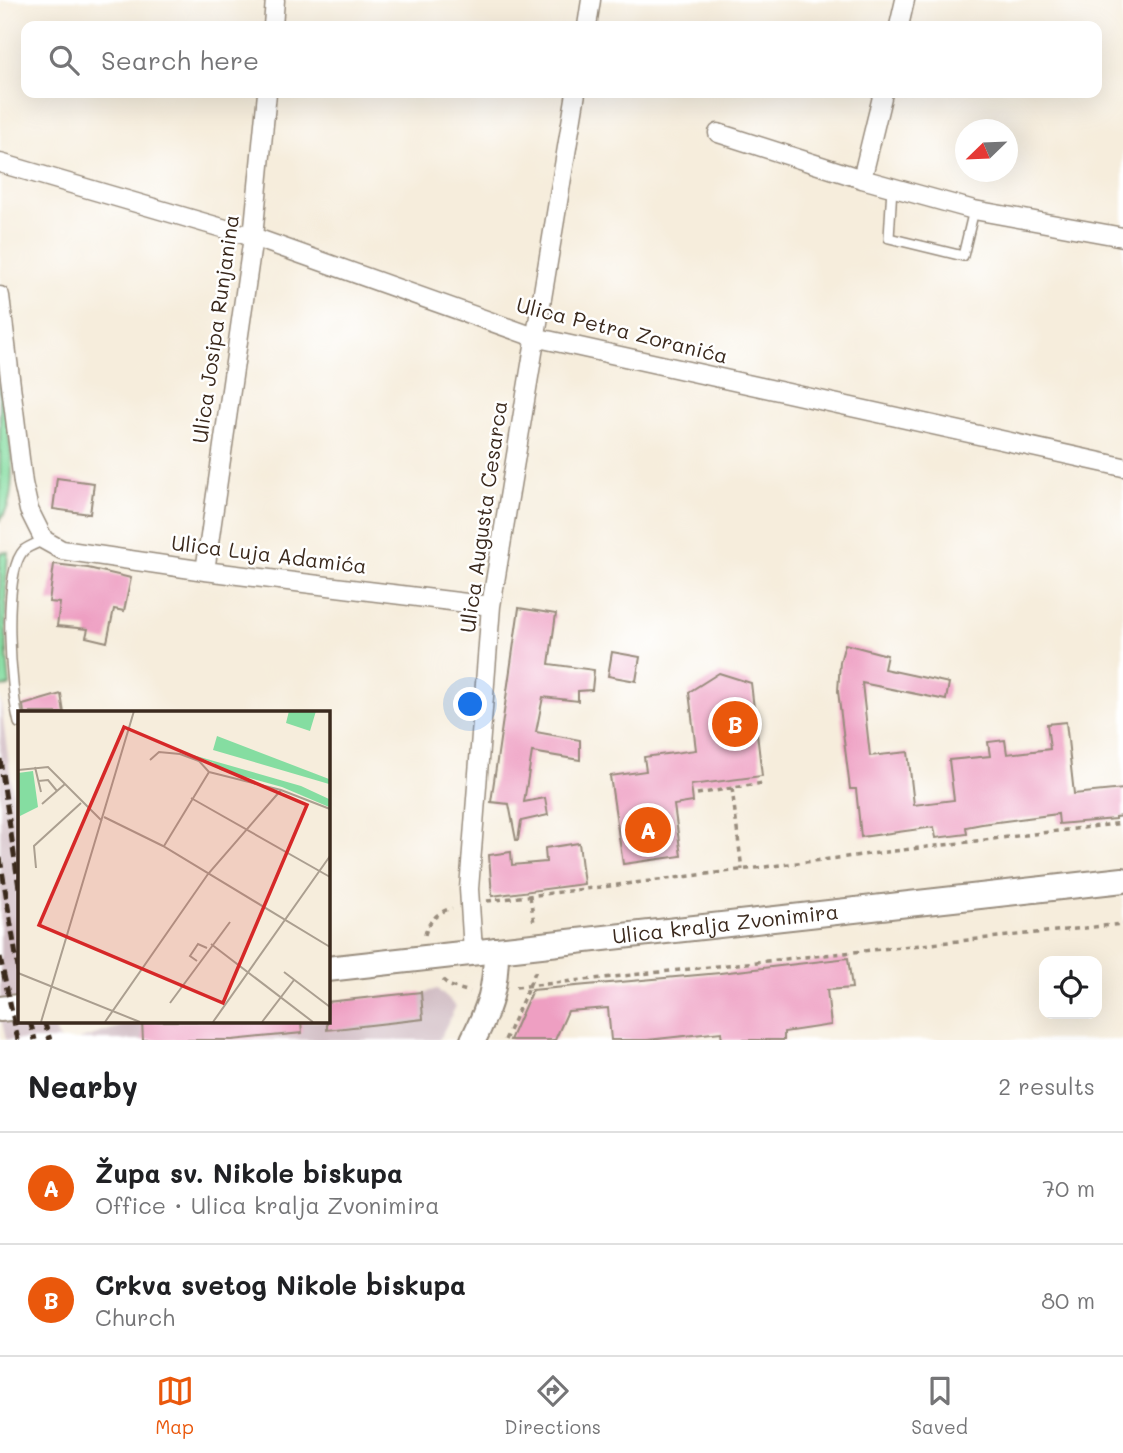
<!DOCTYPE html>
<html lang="en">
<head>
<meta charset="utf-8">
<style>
  body { margin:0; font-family:Mali,sans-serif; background:#f6f6f6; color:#202124 }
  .controls { position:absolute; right:21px; bottom:21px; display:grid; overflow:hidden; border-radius:14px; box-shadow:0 7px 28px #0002 }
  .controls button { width:63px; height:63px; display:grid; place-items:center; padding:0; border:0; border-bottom:2px solid #e0e0e0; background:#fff; color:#202124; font:35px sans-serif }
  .compass { position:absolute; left:955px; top:119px; width:63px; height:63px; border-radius:50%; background:#fff; box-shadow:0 7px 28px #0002; rotate:247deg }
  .you { position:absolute; left:471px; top:705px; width:24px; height:24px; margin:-18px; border:5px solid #fff; border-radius:50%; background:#1a73e8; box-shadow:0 0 0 10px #1a73e833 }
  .badge { display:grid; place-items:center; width:46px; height:46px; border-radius:50%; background:#ea580c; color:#fff; font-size:23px; font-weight:700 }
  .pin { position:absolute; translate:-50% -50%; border:4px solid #fff; box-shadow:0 2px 7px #0006 }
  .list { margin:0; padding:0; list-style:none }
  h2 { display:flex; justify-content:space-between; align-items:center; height:91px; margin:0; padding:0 28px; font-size:30px }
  h2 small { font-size:23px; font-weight:400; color:#757577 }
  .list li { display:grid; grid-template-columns:46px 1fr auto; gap:21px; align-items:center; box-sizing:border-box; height:112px; padding:0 28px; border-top:2px solid #e0e0e0 }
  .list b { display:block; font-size:26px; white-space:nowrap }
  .list p { margin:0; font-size:23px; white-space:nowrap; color:#757577 }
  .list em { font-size:23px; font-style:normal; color:#757577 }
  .icon { flex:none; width:38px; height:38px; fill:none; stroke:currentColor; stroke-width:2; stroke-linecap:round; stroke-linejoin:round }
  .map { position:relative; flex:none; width:1123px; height:1040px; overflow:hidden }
  .search { position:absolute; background:#fff; box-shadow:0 7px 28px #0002; left:21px; right:21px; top:21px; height:77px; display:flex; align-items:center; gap:18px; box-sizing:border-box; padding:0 24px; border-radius:14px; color:#757577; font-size:26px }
  .sheet { height:315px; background:#fff }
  nav { display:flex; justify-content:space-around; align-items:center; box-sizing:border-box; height:98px; border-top:2px solid #e0e0e0; background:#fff; font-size:19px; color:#757577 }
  nav a { display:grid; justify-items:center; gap:4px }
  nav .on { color:#ea580c }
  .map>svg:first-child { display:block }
</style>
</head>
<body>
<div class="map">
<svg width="1123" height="1040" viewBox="0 0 1123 1040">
  <rect width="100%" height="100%" fill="#fff"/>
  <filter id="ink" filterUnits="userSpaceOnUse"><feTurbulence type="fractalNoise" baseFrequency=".0143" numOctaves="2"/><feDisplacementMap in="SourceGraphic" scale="14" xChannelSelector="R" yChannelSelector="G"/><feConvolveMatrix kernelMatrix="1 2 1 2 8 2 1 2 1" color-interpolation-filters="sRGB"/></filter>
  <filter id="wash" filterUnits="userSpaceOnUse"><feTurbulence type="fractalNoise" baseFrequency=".00686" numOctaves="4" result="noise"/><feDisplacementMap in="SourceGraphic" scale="28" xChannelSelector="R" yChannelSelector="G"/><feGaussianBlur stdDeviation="1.57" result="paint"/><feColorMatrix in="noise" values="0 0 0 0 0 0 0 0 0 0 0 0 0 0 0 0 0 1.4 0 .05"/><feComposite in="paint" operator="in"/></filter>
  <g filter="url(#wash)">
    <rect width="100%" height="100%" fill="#f6eddc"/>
    <path fill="#d2bec5" d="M 0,697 L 19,839 L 19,1021 L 52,1021 L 59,1040 L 6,1040 L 2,1022 L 0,1022 Z
      M 437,989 L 456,1006 L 439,1040 L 78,1040 L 138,1021 L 327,1021 Z"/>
    <path fill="#85dda1" stroke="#608460" stroke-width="2" d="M 0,378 C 5,414 24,493 0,520 Z
      M 8,552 C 4,598 5,640 10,686 L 0,687 L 0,553 Z"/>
    <g id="blocks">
      <path fill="#ee9fc2" d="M 57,478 L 94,483 L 90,514 L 53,509 Z
        M 54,564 L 88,568 L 131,578 L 124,611 L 114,609 L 107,642 L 86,637 L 88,629 L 57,626 L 60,603 L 49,602 Z
        M 519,608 L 556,614 L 549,664 L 594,670 L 592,690 L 578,691 L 578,701 L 543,697 L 536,732 L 580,740 L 580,760 L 532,752 L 524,802 L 545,798 L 548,815 L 521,821 L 518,840 L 516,840 L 509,804 L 491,802 Z
        M 845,644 L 887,655 L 884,669 L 949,683 L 946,700 L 862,683 L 870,756 L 908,752 L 914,805 L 954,800 L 949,760 L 990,756 L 988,742 L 1005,740 L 1007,754 L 1050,749 L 1047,724 L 1066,722 L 1074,794 L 1123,789 L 1123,816 L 1115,817 L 1115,819 L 1059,824 L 1058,814 L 982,824 L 966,827 L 967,834 L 936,838 L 934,827 L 861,837 L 856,789 L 850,789 L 838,691 L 840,662 Z
        M 612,652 L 640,657 L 636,681 L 608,676 Z
        M 719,673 L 751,683 L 762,776 L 691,785 L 693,802 L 674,805 L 681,856 L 623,864 L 610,776 L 646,771 L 644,757 L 696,750 L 689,692 Z
        M 61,694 L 64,713 L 24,713 L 23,705 Z
        M 579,843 L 584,884 L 492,896 L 489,855 L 511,852 L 512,865 L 546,862 L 545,848 Z
        M 848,958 L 852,988 L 827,990 L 831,1025 L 784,1032 L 784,1040 L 722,1040 L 721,1032 L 647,1040 L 611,1040 L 608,1008 L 568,1011 L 555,1040 L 510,1040 L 532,990 L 720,973 Z
        M 421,992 L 423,1019 L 327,1030 L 327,1002 Z
        M 142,1021 L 301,1021 L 302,1033 L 232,1040 L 143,1040 Z"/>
    </g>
  </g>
  <g filter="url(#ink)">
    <use href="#blocks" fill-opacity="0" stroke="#988c7d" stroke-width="2"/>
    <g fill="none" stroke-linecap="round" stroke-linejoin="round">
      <g stroke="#988c7d" stroke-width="12">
        <path id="service" d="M 892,187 L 889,238 L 963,256 L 974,210
          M 19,723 C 11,692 1,573 24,550 C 29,546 38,543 44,540"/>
      </g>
      <g stroke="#988c7d" stroke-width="21">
        <path id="minor" d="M 273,26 L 275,0
          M 587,26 L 591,0
          M 899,26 L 905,0
          M 718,133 L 862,179 L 974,210 L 1123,237
          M 0,163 L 253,237 L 534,337 L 1123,467
          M 862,179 L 883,93
          M 0,296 L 23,483 L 29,510 L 44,540 L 62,550 L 205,571 L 491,606
          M 205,571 L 253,237 L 267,93
          M 473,951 L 469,889 L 491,606 L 576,93"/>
      </g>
      <g stroke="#988c7d" stroke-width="28">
        <g id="secondary">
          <path id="s1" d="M 327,969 L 1123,880"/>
          <path d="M 0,1009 L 19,1007"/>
          <path d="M 473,1040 C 490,1006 496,988 496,950"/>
        </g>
      </g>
      <path stroke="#988c7d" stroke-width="3.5" stroke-dasharray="5 5" stroke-linecap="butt" d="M 732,788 L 742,870
        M 697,794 L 763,783
        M 530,896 L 534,923
        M 487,901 L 1123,823
        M 425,935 C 428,921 438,912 452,908
        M 443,980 L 450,986 L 470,992
        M 516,987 L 1123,924
        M 505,1040 L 537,968"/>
      <use href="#service" stroke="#fff" stroke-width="9"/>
      <use href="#minor" stroke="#fff" stroke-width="18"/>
      <use href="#secondary" stroke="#fff" stroke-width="24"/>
      <path stroke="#3b2a1e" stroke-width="5" stroke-dasharray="10 5" stroke-linecap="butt" d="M 0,759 L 19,888
        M 0,858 L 19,974
        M 0,957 L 18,1040
        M 30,1021 L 35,1040
        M 44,1021 L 50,1040"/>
    </g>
  </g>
  <g text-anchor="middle" stroke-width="5" stroke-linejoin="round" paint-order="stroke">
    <g font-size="21" fill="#3b2a1e" stroke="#fff">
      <text transform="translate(216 329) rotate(-82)" y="7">Ulica Josipa Runjanina</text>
      <text transform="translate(622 331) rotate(14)" y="7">Ulica Petra Zoranića</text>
      <text transform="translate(484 517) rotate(-82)" y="7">Ulica Augusta Cesarca</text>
      <text transform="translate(269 555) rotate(7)" y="7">Ulica Luja Adamića</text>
      <text dy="7" stroke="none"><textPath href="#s1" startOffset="401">Ulica kralja Zvonimira</textPath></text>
    </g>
  </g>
  <g transform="translate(18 711)">
    <rect width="312" height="312" fill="#f6eddc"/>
    <path d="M 271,0 L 298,0 L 292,20 L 268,12 ZM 199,25 L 311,68 L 311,73 L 195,39 ZM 168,42 L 283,75 L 311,88 L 311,96 L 264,76 L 202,59 L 196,52 ZM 15,60 L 20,96 L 2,105 L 0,62 Z" fill="#85dda1"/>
    <path fill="none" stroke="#ab9f90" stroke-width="2" d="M 132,49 L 141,41 L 162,43 L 181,50 L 191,61M 17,56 L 23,81M 0,59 L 30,56 L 84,110M 191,61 L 263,79 L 312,98M 20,70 L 30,69 L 39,80M 173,87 L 312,166M 24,93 L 47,73M 86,106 L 145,135 L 312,236M 146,135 L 191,61M 18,157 L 16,135 L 63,92M 193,233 L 295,311M 179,250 L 172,245 L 180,233 L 189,237M 266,261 L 312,296M 0,262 L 122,311M 152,292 L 212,211M 23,311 L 116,0M 87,311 L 190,163 L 263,79M 195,311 L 312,145M 244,311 L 276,269"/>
    <path fill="#d62828" fill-opacity="0.15" stroke="#d62828" stroke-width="3.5" d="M 106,16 L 289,94 L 205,292 L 21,214 Z"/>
    <rect width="312" height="312" fill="none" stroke="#3b2a1e" stroke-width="3.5"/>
  </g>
</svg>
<div class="controls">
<button><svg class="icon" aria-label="locate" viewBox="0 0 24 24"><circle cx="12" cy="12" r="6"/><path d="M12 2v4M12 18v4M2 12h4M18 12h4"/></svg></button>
</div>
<svg class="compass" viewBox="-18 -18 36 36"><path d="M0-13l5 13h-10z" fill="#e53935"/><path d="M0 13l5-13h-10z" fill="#757577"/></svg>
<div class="you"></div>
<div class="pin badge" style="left:648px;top:830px">A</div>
<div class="pin badge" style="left:735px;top:724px">B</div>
<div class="search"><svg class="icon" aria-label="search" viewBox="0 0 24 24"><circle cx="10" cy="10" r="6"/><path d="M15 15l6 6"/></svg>Search here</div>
</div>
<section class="sheet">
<h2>Nearby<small>2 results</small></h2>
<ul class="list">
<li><span class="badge">A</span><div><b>Župa sv. Nikole biskupa</b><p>Office · Ulica kralja Zvonimira</p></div><em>70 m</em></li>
<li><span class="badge">B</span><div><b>Crkva svetog Nikole biskupa</b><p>Church</p></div><em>80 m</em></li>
</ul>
</section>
<nav>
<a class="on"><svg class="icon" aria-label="map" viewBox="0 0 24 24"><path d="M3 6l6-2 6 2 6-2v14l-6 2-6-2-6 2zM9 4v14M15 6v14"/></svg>Map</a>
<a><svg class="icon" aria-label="directions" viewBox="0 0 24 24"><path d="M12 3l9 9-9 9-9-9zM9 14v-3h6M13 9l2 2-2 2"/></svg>Directions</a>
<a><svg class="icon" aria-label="saved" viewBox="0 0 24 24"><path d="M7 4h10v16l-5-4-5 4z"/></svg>Saved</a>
</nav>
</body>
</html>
